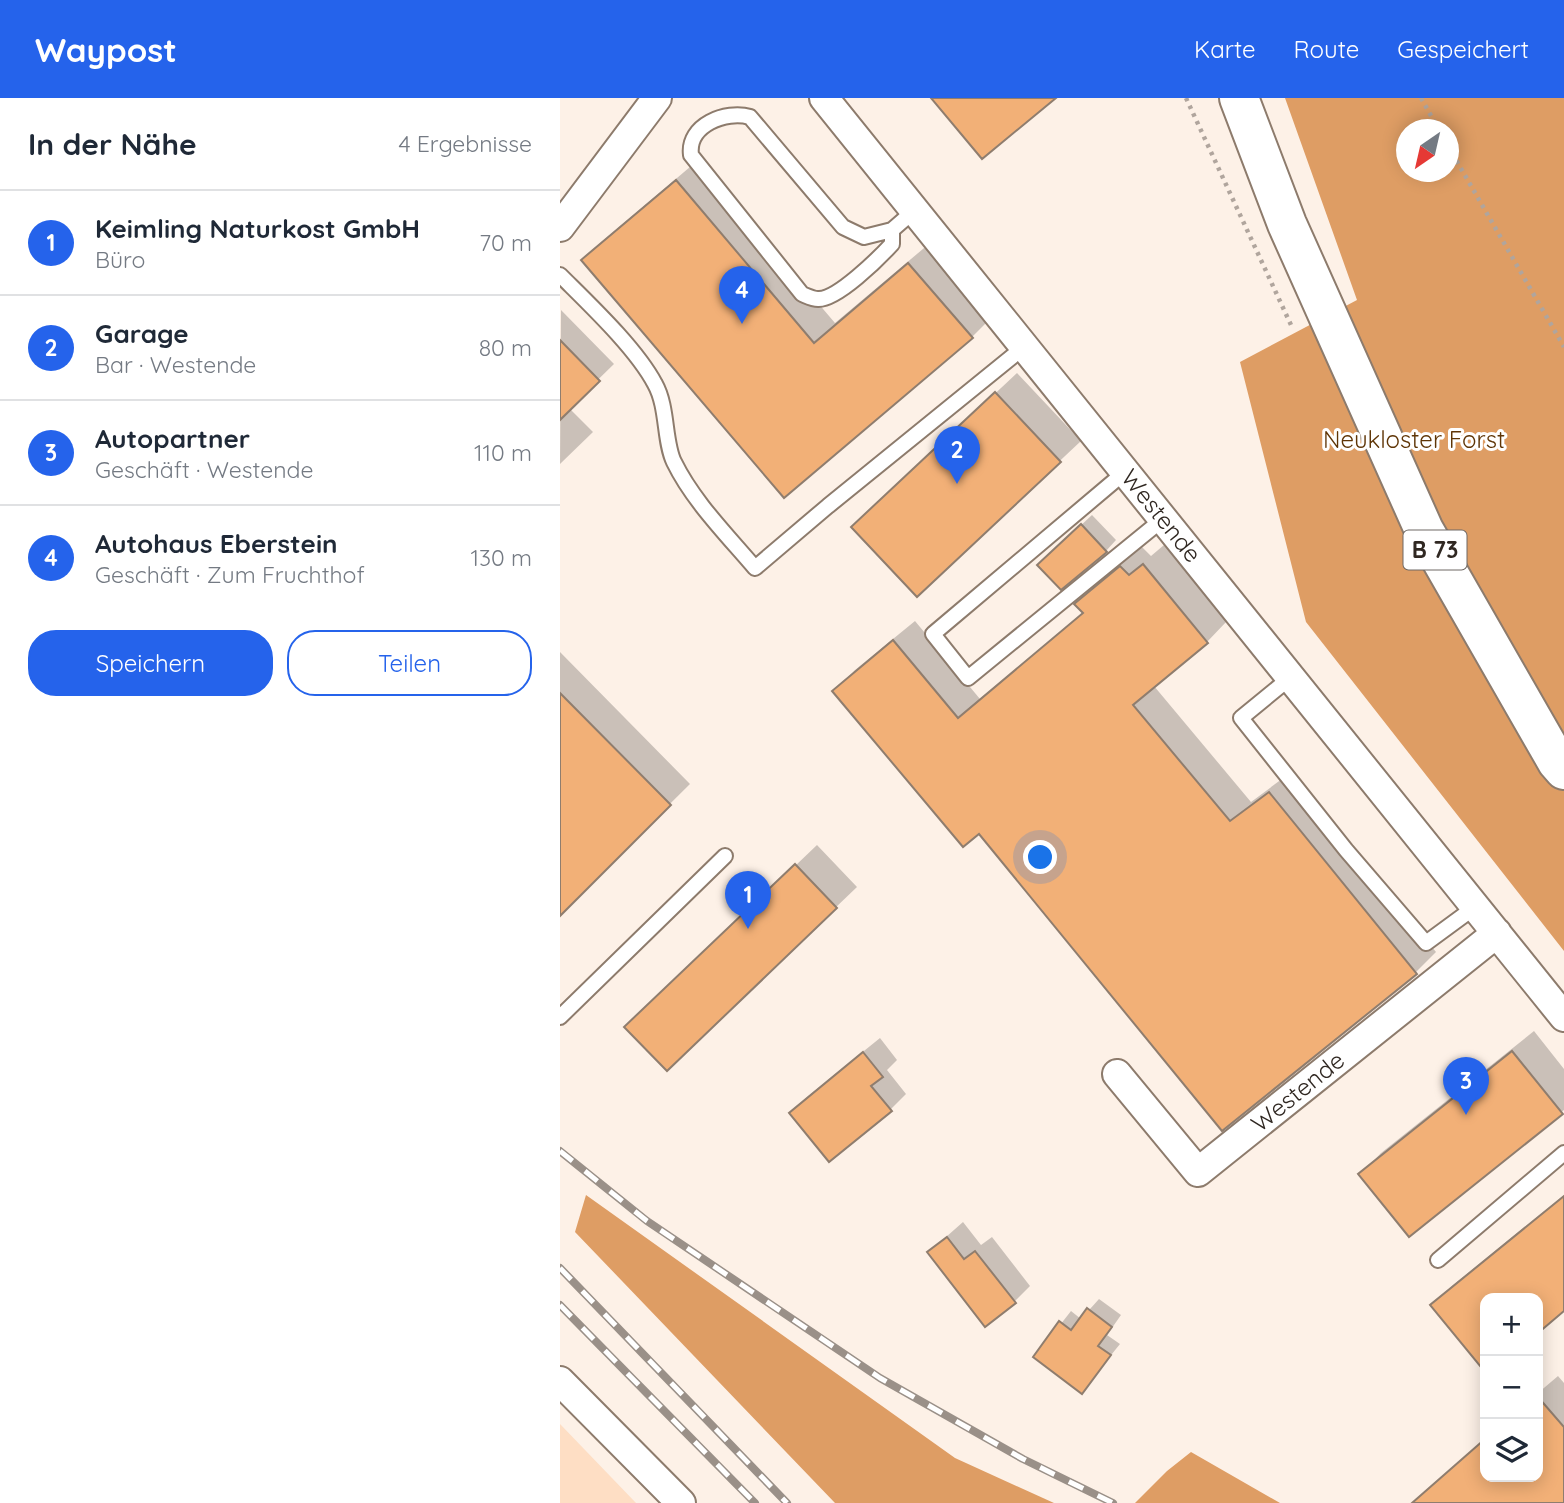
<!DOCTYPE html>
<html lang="de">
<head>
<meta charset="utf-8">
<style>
  body { margin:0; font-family:Quicksand,sans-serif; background:#f2f2f3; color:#1f2937 }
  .controls { position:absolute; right:21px; bottom:21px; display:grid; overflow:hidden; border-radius:14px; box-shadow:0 4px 18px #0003 }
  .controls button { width:63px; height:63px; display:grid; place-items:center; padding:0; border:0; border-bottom:2px solid #e0e1e3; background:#fff; color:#1f2937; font:35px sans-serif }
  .compass { position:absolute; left:836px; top:21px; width:63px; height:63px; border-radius:50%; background:#fff; box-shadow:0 4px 18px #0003; rotate:214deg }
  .you { position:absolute; left:481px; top:760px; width:24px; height:24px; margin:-18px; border:5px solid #fff; border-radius:50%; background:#1a73e8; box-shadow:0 0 0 10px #1a73e833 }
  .badge { display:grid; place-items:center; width:46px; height:46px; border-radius:50%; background:#2563eb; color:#fff; font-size:23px; font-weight:700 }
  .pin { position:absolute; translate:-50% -58px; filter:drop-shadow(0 2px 4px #0008) }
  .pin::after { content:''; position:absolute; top:37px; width:24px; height:21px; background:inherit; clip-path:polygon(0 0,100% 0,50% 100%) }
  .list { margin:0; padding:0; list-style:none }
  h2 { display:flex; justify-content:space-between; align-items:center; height:91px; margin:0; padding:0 28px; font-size:30px }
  h2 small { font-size:23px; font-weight:400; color:#747a83 }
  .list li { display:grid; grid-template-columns:46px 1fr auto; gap:21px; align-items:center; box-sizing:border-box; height:105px; padding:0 28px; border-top:2px solid #e0e1e3 }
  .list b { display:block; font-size:26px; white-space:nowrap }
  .list p { margin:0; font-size:23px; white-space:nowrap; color:#747a83 }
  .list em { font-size:23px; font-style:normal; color:#747a83 }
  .actions { display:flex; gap:14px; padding:21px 28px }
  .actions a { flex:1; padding:16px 0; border:2px solid #2563eb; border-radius:28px; text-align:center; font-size:24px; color:#2563eb }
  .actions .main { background:#2563eb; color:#fff }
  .icon { flex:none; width:38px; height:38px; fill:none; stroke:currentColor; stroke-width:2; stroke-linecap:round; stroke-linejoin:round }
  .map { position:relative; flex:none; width:1004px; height:1405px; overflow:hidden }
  header { display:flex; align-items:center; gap:42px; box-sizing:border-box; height:98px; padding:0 35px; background:#2563eb; color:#fff }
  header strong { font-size:33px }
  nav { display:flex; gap:38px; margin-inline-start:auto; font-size:24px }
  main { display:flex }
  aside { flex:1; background:#fff }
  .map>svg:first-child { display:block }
</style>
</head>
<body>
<header>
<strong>Waypost</strong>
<nav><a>Karte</a><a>Route</a><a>Gespeichert</a></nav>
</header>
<main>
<aside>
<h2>In der Nähe<small>4 Ergebnisse</small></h2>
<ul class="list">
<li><span class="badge">1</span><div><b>Keimling Naturkost GmbH</b><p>Büro</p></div><em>70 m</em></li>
<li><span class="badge">2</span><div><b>Garage</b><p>Bar · Westende</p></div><em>80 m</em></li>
<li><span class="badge">3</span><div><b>Autopartner</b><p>Geschäft · Westende</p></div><em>110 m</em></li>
<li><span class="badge">4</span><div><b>Autohaus Eberstein</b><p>Geschäft · Zum Fruchthof</p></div><em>130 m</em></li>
</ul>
<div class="actions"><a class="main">Speichern</a><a>Teilen</a></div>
</aside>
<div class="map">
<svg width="1004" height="1405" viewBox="0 0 1004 1405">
  <rect width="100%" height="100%" fill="#fdf1e7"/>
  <path fill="#fedec4" d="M 0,1326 L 76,1405 L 0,1405 Z"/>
  <path fill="#de9d64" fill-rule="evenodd" d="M 725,0 L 1004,0 L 1004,853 L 746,524 L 680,264 L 797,202 ZM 846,32 L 888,32 L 888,74 L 846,74 Z
    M 26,1097 L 395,1360 L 494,1405 L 275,1405 L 15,1134 Z
    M 631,1354 L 720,1405 L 575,1405 L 607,1373 Z"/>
  <path fill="#0003" d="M 137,63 L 275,225 L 370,145 L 432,219 L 412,239 L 224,398 L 24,162 L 44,142 Z
    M 1,212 L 54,266 L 9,310 L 33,334 L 0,366 Z
    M 457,275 L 521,343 L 357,497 L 314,409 Z
    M 532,417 L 556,442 L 546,453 L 490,456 Z
    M 604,447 L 667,523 L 647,544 L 594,588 L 691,704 L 730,675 L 876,854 L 855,875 L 419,734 L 275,593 L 295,572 L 355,523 L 420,601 L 524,514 L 517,506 L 537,485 L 582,449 L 591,458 Z
    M 0,554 L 130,686 L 0,815 Z
    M 257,747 L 297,789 L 107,971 L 87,909 Z
    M 974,933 L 1004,971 L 1004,1012 L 849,1136 L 801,1076 L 821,1055 Z
    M 320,940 L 337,962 L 327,972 L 346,996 L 330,1012 L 232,1015 L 247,999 Z
    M 1004,1097 L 1004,1211 L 978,1233 L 978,1200 L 925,1200 L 925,1271 L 873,1207 L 893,1187 Z
    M 403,1124 L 421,1147 L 432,1139 L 470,1188 L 454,1204 L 369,1154 Z
    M 539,1201 L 561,1217 L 547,1237 L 560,1246 L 522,1293 L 475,1259 L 511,1213 L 521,1221 Z
    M 998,1278 L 1004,1285 L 1004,1398 L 996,1405 L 854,1405 L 925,1341 L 925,1379 L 978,1379 L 978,1295 Z"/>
  <path fill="#f2b077" stroke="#8f7d6e" stroke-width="2" d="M 371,0 L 496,0 L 422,61 Z
    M 116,82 L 254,245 L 348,165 L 413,240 L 224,400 L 21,162 Z
    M 0,242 L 40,283 L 0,322 Z
    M 435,294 L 501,364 L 357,499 L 291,429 Z
    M 521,426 L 547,454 L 501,492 L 477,467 Z
    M 583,466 L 648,545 L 573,607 L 670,723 L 709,694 L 857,876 L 662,1033 L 419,736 L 403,749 L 272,593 L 333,542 L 398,620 L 523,515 L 514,506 L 560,468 L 569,477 Z
    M 0,595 L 111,707 L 0,818 Z
    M 235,766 L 277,810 L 107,973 L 64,929 Z
    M 952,953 L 1003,1016 L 849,1139 L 798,1076 Z
    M 303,954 L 323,979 L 311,988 L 332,1013 L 269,1064 L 229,1015 Z
    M 1004,1098 L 1004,1213 L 978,1235 L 978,1200 L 925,1200 L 925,1274 L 870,1207 Z
    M 387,1139 L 404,1161 L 415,1153 L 456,1205 L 425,1229 L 367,1154 Z
    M 527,1210 L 552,1229 L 538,1248 L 551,1257 L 522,1296 L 473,1259 L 499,1223 L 511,1232 Z
    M 978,1299 L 1004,1329 L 1004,1405 L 852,1405 L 925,1341 L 925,1379 L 978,1379 Z"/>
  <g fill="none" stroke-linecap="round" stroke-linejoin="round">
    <g stroke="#8d7b6c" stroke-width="18">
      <path id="service" d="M 332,132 L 332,146 C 319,160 277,202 258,201 C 253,201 247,198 242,196 L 131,57 C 127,27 166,12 190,19 L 283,129 L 304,139 L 332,132 L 355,112
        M 0,177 C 29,206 76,250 95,286 C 108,309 104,344 114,364 C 133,403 167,437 195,470 L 268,408 L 464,249
        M 565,374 L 373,536 L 408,580 L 603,421
        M 731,579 L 681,620 L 786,752 L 866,845 L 915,809
        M 0,919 L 165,758
        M 878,1162 L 1004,1055"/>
    </g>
    <g stroke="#8d7b6c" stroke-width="32">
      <path id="minor" d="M 264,0 L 1004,919
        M 0,129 L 97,0
        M 557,976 L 638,1074 L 937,835
        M 0,1283 L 121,1405"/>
    </g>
    <g stroke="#8d7b6c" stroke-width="42">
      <path id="primary" d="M 679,0 L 727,126 L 864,432 L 997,664 L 1004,672"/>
    </g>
    <path stroke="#b0a59d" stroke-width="4.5" stroke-dasharray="3.5 5" stroke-linecap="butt" d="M 626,0 L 731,227
      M 861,0 L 879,32
      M 888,48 L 1004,249"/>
    <use href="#service" stroke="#fff" stroke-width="14"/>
    <use href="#minor" stroke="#fff" stroke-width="28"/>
    <use href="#primary" stroke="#fff" stroke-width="38"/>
    <g stroke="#9a9088" stroke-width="8">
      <path id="rail" d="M 0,1053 L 87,1123 L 320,1280 L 463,1361 L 553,1405
        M 0,1170 L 227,1405
        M 0,1207 L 195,1405"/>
    </g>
    <use href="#rail" stroke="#fff" stroke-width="5" stroke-dasharray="16" stroke-linecap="butt"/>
  </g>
  <g text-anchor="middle" stroke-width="6" stroke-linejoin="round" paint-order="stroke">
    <rect fill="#fff" stroke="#6e6864" stroke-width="2" x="843.5" y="432.5" width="63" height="39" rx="5"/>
    <g font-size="23" font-weight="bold" fill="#302822">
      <text x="875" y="460">B 73</text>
    </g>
    <g font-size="24" fill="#5f3506" stroke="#fff">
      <text x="854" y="350">Neukloster Forst</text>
    </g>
    <g font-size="24" fill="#302822" stroke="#fff">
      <text transform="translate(601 418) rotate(51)" y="8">Westende</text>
      <text transform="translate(738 994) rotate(-39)" y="8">Westende</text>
    </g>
  </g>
</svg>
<div class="controls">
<button>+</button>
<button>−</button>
<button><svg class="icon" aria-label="layers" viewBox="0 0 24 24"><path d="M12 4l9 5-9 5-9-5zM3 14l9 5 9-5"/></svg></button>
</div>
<svg class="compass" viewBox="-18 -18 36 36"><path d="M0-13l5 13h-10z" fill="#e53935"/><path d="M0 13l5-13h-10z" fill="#747a83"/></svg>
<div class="you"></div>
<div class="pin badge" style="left:188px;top:831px">1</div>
<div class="pin badge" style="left:397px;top:386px">2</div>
<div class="pin badge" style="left:906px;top:1017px">3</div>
<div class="pin badge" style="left:182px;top:226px">4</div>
</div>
</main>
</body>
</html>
